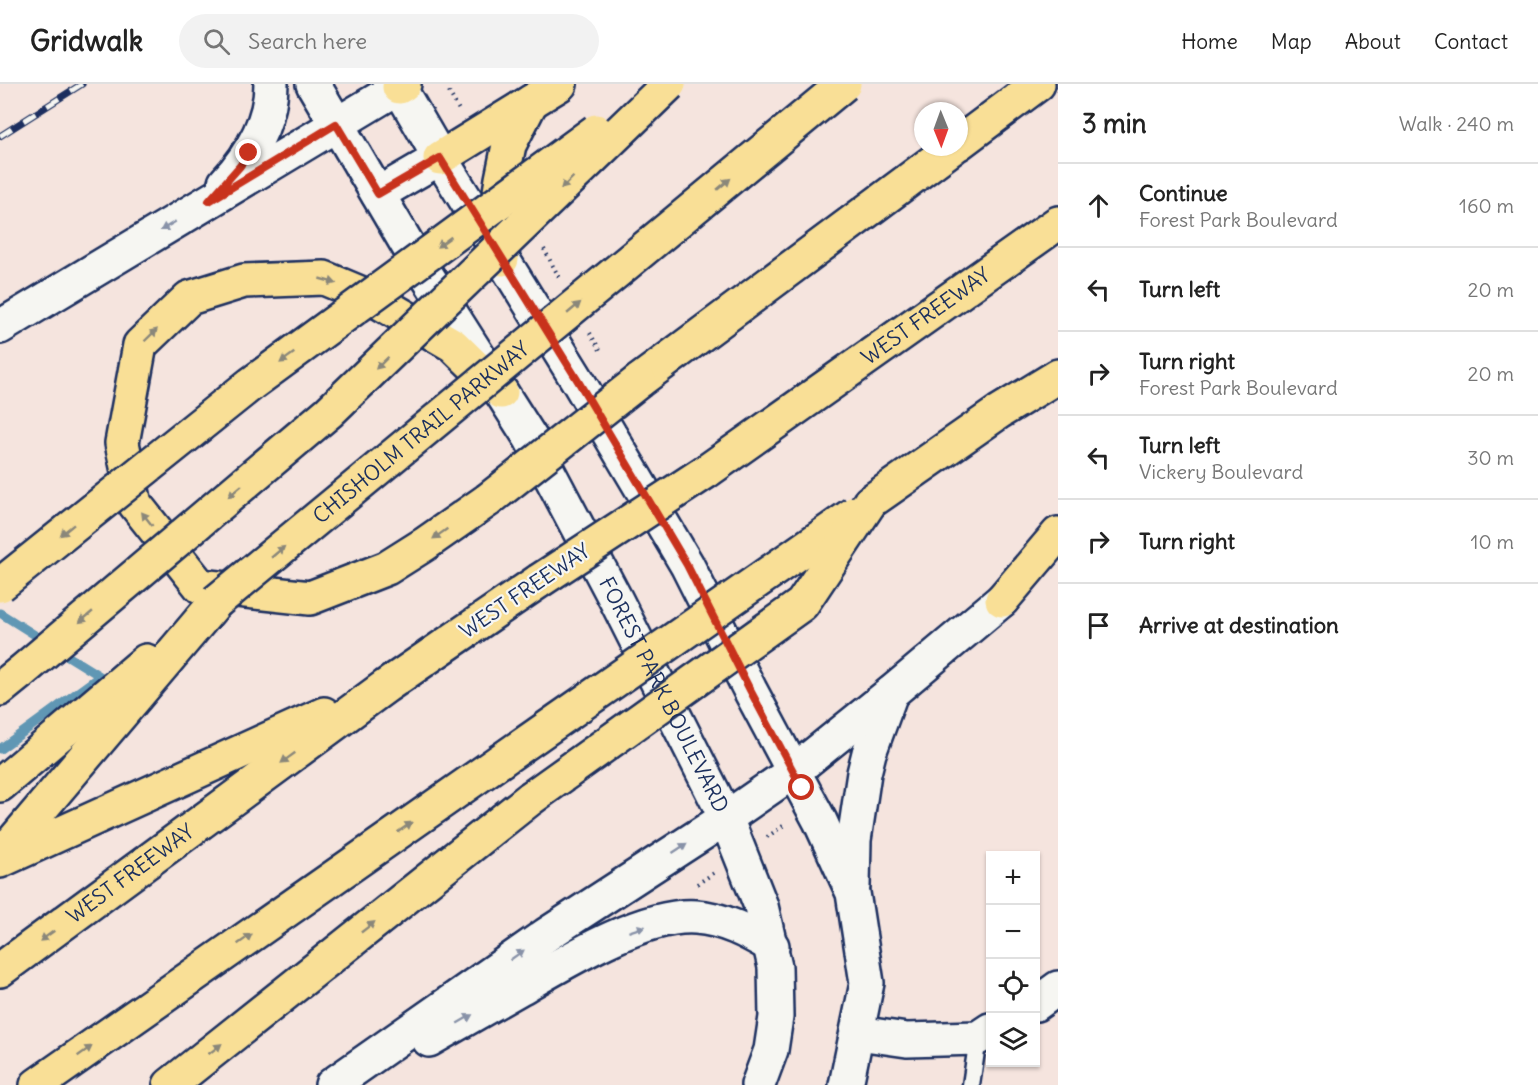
<!DOCTYPE html>
<html lang="en">
<head>
<meta charset="utf-8">
<style>
  body { margin:0; font-family:Delius,sans-serif; background:#f2f2f2; color:#222 }
  .controls { position:absolute; right:18px; bottom:18px; display:grid; overflow:hidden; border-radius:0px; box-shadow:0 2px 4px #0004 }
  .controls button { width:54px; height:54px; display:grid; place-items:center; padding:0; border:0; border-bottom:2px solid #e0e0e0; background:#fff; color:#222; font:30px sans-serif }
  .compass { position:absolute; left:914px; top:18px; width:54px; height:54px; border-radius:50%; background:#fff; box-shadow:0 2px 4px #0004; rotate:179deg }
  .stop { position:absolute; width:18px; height:18px; margin:-14px; border:4px solid #c8321e; border-radius:50%; background:#fff }
  .stop.end { background:#c8321e; border-color:#fff; box-shadow:0 2px 6px #0008 }
  .list { margin:0; padding:0; list-style:none }
  h2 { display:flex; justify-content:space-between; align-items:center; height:78px; margin:0; padding:0 24px; font-size:26px }
  h2 small { font-size:20px; font-weight:400; color:#767676 }
  .list li { display:grid; grid-template-columns:39px 1fr auto; gap:18px; align-items:center; box-sizing:border-box; height:84px; padding:0 24px; border-top:2px solid #e0e0e0 }
  .list b { display:block; font-size:22px; white-space:nowrap }
  .list p { margin:0; font-size:20px; white-space:nowrap; color:#767676 }
  .list em { font-size:20px; font-style:normal; color:#767676 }
  .icon { flex:none; width:33px; height:33px; fill:none; stroke:currentColor; stroke-width:2; stroke-linecap:round; stroke-linejoin:round }
  .map { position:relative; flex:none; width:1058px; height:1001px; overflow:hidden }
  header { display:flex; align-items:center; gap:36px; box-sizing:border-box; height:84px; padding:0 30px; background:#fff; border-bottom:2px solid #e0e0e0 }
  header strong { font-size:28px }
  nav { display:flex; gap:33px; margin-inline-start:auto; font-size:21px }
  .search { width:420px; height:54px; background:#f2f2f2; display:flex; align-items:center; gap:15px; box-sizing:border-box; padding:0 21px; border-radius:33px; color:#767676; font-size:22px }
  main { display:flex }
  aside { flex:1; background:#fff }
  .map>svg:first-child { display:block }
</style>
</head>
<body>
<header>
<strong>Gridwalk</strong>
<div class="search"><svg class="icon" aria-label="search" viewBox="0 0 24 24"><circle cx="10" cy="10" r="6"/><path d="M15 15l6 6"/></svg>Search here</div>
<nav><a>Home</a><a>Map</a><a>About</a><a>Contact</a></nav>
</header>
<main>
<div class="map">
<svg width="1058" height="1001" viewBox="0 0 1058 1001">
  <rect width="100%" height="100%" fill="#f5e4de"/>
  <filter id="ink" filterUnits="userSpaceOnUse"><feTurbulence type="fractalNoise" baseFrequency=".0167" numOctaves="2"/><feDisplacementMap in="SourceGraphic" scale="12" xChannelSelector="R" yChannelSelector="G"/><feConvolveMatrix kernelMatrix="1 2 1 2 8 2 1 2 1" color-interpolation-filters="sRGB"/></filter>
  <g filter="url(#ink)">
    <g fill="none" stroke-linecap="round" stroke-linejoin="round">
      <path stroke="#6097b4" stroke-width="9" d="M 0,529 L 46,558
        M 0,665 L 100,592 L 58,566"/>
      <g stroke="#1b2f5e" stroke-width="21">
        <path id="service" d="M 971,1001 L 978,954"/>
      </g>
      <g stroke="#1b2f5e" stroke-width="38">
        <path id="tertiary" d="M 1036,920 L 1058,904
          M 858,949 L 907,956 L 978,954 L 990,946"/>
      </g>
      <g stroke="#1b2f5e" stroke-width="38">
        <g id="secondary">
          <path id="s1" d="M 313,0 L 410,165 L 531,355 L 616,516 L 726,734 L 761,822 L 775,883 L 776,933 L 771,966 L 758,1001"/>
          <path d="M 397,0 L 440,74 L 578,297 L 687,481 L 750,606 L 820,737 L 853,809 L 867,899 L 846,1001"/>
          <path d="M 225,99 C 250,72 271,38 271,0"/>
          <path d="M 378,110 L 440,74"/>
          <path d="M 0,243 L 399,3"/>
          <path d="M 853,802 L 854,756 L 864,689 L 869,669 L 891,609"/>
          <path d="M 429,956 C 459,939 490,921 520,904 C 565,878 644,829 696,833 C 724,835 748,848 772,862"/>
          <path d="M 332,1001 L 546,851 L 726,734 L 794,687 L 891,609 L 1002,516"/>
        </g>
      </g>
      <g stroke="#1b2f5e" stroke-width="38">
        <g id="motorway">
          <path d="M 399,3 L 404,0"/>
          <path d="M 959,59 L 1038,0"/>
          <path d="M 440,74 L 560,0"/>
          <path d="M 502,175 L 497,127 L 502,95 L 509,61 L 531,18"/>
          <path d="M 639,297 L 953,63"/>
          <path id="s2" d="M 707,387 L 1058,139"/>
          <path d="M 488,416 L 425,460 L 387,484 L 310,514 L 200,502 L 135,420 L 122,359 L 140,261 L 189,214 L 244,197 L 324,194 L 374,215 L 453,261 L 501,308"/>
          <path d="M 870,418 L 999,328 L 1058,292"/>
          <path d="M 1002,516 L 1058,450"/>
          <path d="M 0,605 L 21,588"/>
          <path d="M 0,701 L 146,577"/>
          <path d="M 0,773 L 216,518"/>
          <path d="M 0,777 L 324,630"/>
          <path id="s3" d="M 0,886 L 386,602 L 539,497"/>
          <path d="M 37,1001 L 500,677"/>
          <path d="M 170,1001 L 531,714"/>
        </g>
      </g>
      <path stroke="#1b2f5e" stroke-width="4" stroke-dasharray="1.5 4.5" stroke-linecap="butt" d="M 449,8 L 459,26
        M 544,165 L 560,195
        M 590,249 L 600,266
        M 767,753 L 786,740
        M 697,800 L 714,789"/>
      <use href="#service" stroke="#f6f6f2" stroke-width="16"/>
      <use href="#tertiary" stroke="#f6f6f2" stroke-width="33"/>
      <use href="#secondary" stroke="#f6f6f2" stroke-width="33"/>
      <use href="#motorway" stroke="#f9df96" stroke-width="33"/>
      <g stroke="#1b2f5e" stroke-width="7">
        <path id="rail" d="M 0,52 L 82,0"/>
      </g>
      <use href="#rail" stroke="#f6f6f2" stroke-width="4.5" stroke-dasharray="14" stroke-linecap="butt"/>
      <g stroke="#1b2f5e" stroke-width="38" stroke-linecap="butt">
        <g id="motorway-bridge">
          <path d="M 488,416 L 639,297"/>
          <path d="M 539,497 L 707,387"/>
          <path d="M 0,501 L 251,300 L 596,47"/>
          <path id="s4" d="M 216,518 L 844,0"/>
          <path d="M 21,588 L 329,328 L 669,0"/>
          <path d="M 500,677 L 855,429"/>
          <path d="M 531,714 L 802,520 L 870,418"/>
        </g>
      </g>
      <use href="#motorway-bridge" stroke="#f9df96" stroke-width="33"/>
    </g>
    <defs><path id="oneway-solid" d="M-6-.8H1V-3.2L6.5 0L1 3.2V.8H-6Z" transform="scale(1.5)"/></defs>
    <g fill="#8a877a">
      <use href="#oneway-solid" transform="translate(567 99) rotate(136)"/>
      <use href="#oneway-solid" transform="translate(724 100) rotate(-40)"/>
      <use href="#oneway-solid" transform="translate(444 158) rotate(144)"/>
      <use href="#oneway-solid" transform="translate(328 197) rotate(16)"/>
      <use href="#oneway-solid" transform="translate(574 224) rotate(-40)"/>
      <use href="#oneway-solid" transform="translate(151 251) rotate(-44)"/>
      <use href="#oneway-solid" transform="translate(287 274) rotate(144)"/>
      <use href="#oneway-solid" transform="translate(382 279) rotate(136)"/>
      <use href="#oneway-solid" transform="translate(235 407) rotate(140)"/>
      <use href="#oneway-solid" transform="translate(147 435) rotate(-128)"/>
      <use href="#oneway-solid" transform="translate(67 446) rotate(141)"/>
      <use href="#oneway-solid" transform="translate(440 450) rotate(145)"/>
      <use href="#oneway-solid" transform="translate(278 468) rotate(-40)"/>
      <use href="#oneway-solid" transform="translate(86 533) rotate(140)"/>
      <use href="#oneway-solid" transform="translate(288 674) rotate(144)"/>
      <use href="#oneway-solid" transform="translate(405 743) rotate(-35)"/>
      <use href="#oneway-solid" transform="translate(368 843) rotate(-38)"/>
      <use href="#oneway-solid" transform="translate(47 852) rotate(144)"/>
      <use href="#oneway-solid" transform="translate(245 855) rotate(-35)"/>
      <use href="#oneway-solid" transform="translate(215 965) rotate(-38)"/>
      <use href="#oneway-solid" transform="translate(85 967) rotate(-35)"/>
    </g>
    <g fill="#8892a8">
      <use href="#oneway-solid" transform="translate(168 142) rotate(149)"/>
      <use href="#oneway-solid" transform="translate(680 764) rotate(-33)"/>
      <use href="#oneway-solid" transform="translate(637 845) rotate(-18)"/>
      <use href="#oneway-solid" transform="translate(517 871) rotate(-35)"/>
      <use href="#oneway-solid" transform="translate(465 935) rotate(-30)"/>
    </g>
  </g>
  <g fill="none" stroke-linecap="round" stroke-linejoin="round" filter="url(#ink)">
    <path stroke="#c8321e" stroke-width="8" d="M 249,69 L 240,82 L 209,117 L 336,40 L 378,110 L 440,74 L 578,297 L 687,481 L 750,606 L 802,704"/>
  </g>
  <g text-anchor="middle" stroke-width="4.5" stroke-linejoin="round" paint-order="stroke">
    <g font-size="21" fill="#1b2f5e" stroke="#f6f6f2">
      <text dy="7" stroke="none"><textPath href="#s2" startOffset="268">WEST FREEWAY</textPath></text>
      <text dy="7" stroke="none"><textPath href="#s4" startOffset="266">CHISHOLM TRAIL PARKWAY</textPath></text>
      <text transform="translate(525 507) rotate(-34)" y="7">WEST FREEWAY</text>
      <text dy="7" stroke="none"><textPath href="#s1" startOffset="705">FOREST PARK BOULEVARD</textPath></text>
      <text dy="7" stroke="none"><textPath href="#s3" startOffset="162">WEST FREEWAY</textPath></text>
    </g>
  </g>
</svg>
<div class="controls">
<button>+</button>
<button>−</button>
<button><svg class="icon" aria-label="locate" viewBox="0 0 24 24"><circle cx="12" cy="12" r="6"/><path d="M12 2v4M12 18v4M2 12h4M18 12h4"/></svg></button>
<button><svg class="icon" aria-label="layers" viewBox="0 0 24 24"><path d="M12 4l9 5-9 5-9-5zM3 14l9 5 9-5"/></svg></button>
</div>
<svg class="compass" viewBox="-18 -18 36 36"><path d="M0-13l5 13h-10z" fill="#e53935"/><path d="M0 13l5-13h-10z" fill="#767676"/></svg>
<div class="stop" style="left:802px;top:704px"></div>
<div class="stop end" style="left:249px;top:69px"></div>
</div>
<aside>
<h2>3 min<small>Walk · 240 m</small></h2>
<ul class="list">
<li><svg class="icon" aria-label="ahead" viewBox="0 0 24 24"><path d="M12 20V5M6 11l6-6 6 6"/></svg><div><b>Continue</b><p>Forest Park Boulevard</p></div><em>160 m</em></li>
<li><svg class="icon" aria-label="left" viewBox="0 0 24 24"><path d="M17 20v-9H6M10 6l-5 5 5 5"/></svg><div><b>Turn left</b></div><em>20 m</em></li>
<li><svg class="icon" aria-label="right" viewBox="0 0 24 24"><path d="M7 20v-9h11M14 6l5 5-5 5"/></svg><div><b>Turn right</b><p>Forest Park Boulevard</p></div><em>20 m</em></li>
<li><svg class="icon" aria-label="left" viewBox="0 0 24 24"><path d="M17 20v-9H6M10 6l-5 5 5 5"/></svg><div><b>Turn left</b><p>Vickery Boulevard</p></div><em>30 m</em></li>
<li><svg class="icon" aria-label="right" viewBox="0 0 24 24"><path d="M7 20v-9h11M14 6l5 5-5 5"/></svg><div><b>Turn right</b></div><em>10 m</em></li>
<li><svg class="icon" aria-label="arrive" viewBox="0 0 24 24"><path d="M6 21V4h12l-3 4 3 4H6"/></svg><div><b>Arrive at destination</b></div></li>
</ul>
</aside>
</main>
</body>
</html>
